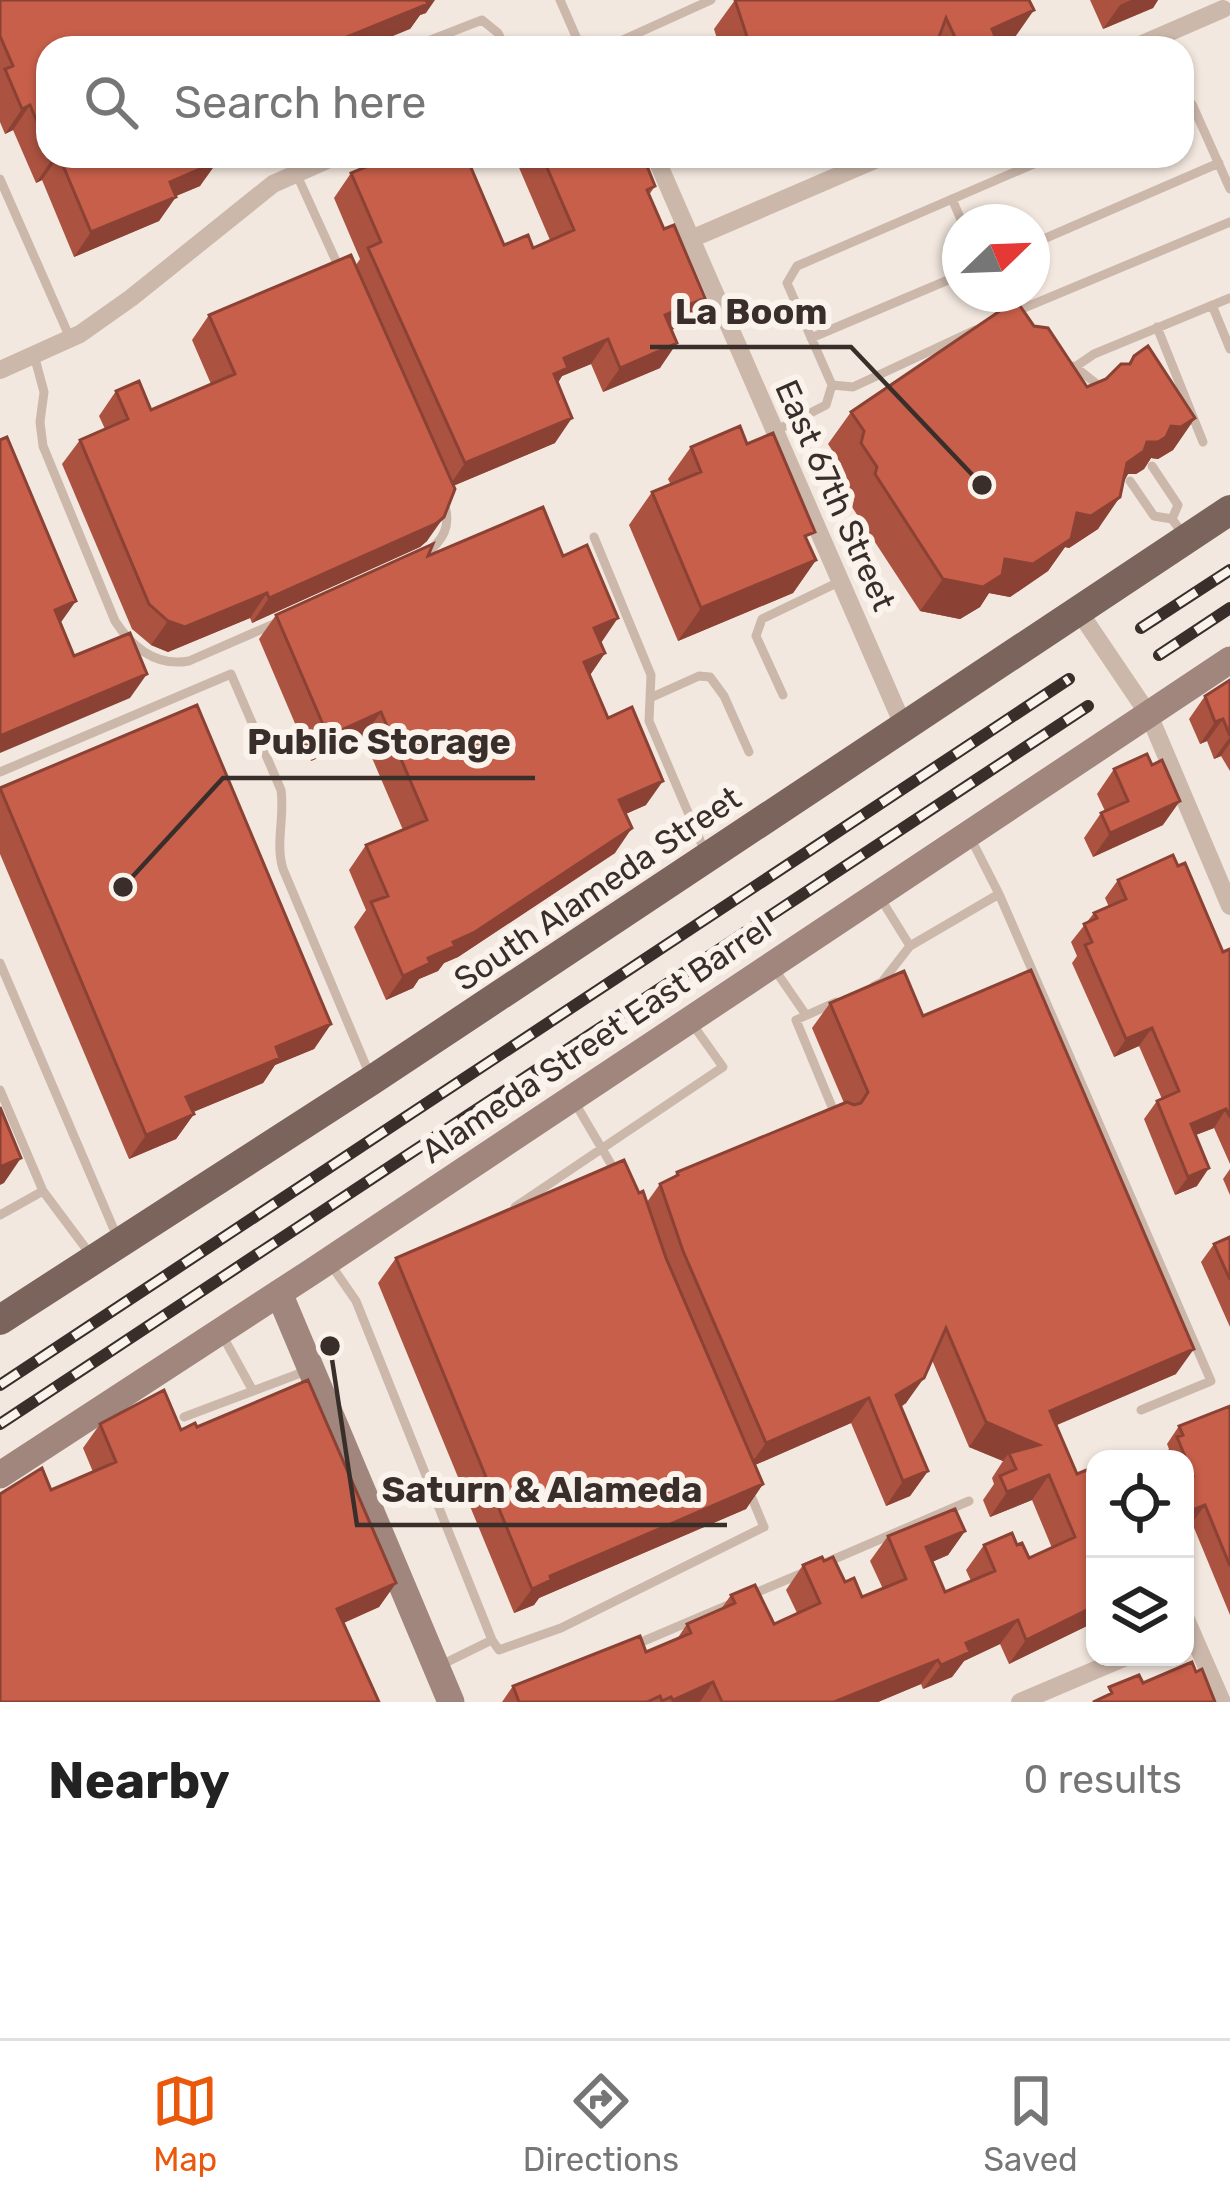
<!DOCTYPE html>
<html lang="en">
<head>
<meta charset="utf-8">
<style>
  body { margin:0; font-family:Rubik,sans-serif; background:#f6f6f6; color:#222 }
  .controls { position:absolute; right:36px; bottom:36px; display:grid; overflow:hidden; border-radius:24px; box-shadow:0 3px 9px #0004 }
  .controls button { width:108px; height:108px; display:grid; place-items:center; padding:0; border:0; border-bottom:3px solid #e0e0e0; background:#fff; color:#222; font:60px sans-serif }
  .compass { position:absolute; left:942px; top:204px; width:108px; height:108px; border-radius:50%; background:#fff; box-shadow:0 3px 9px #0004; rotate:67deg }
  .list { margin:0; padding:0; list-style:none }
  h2 { display:flex; justify-content:space-between; align-items:center; height:156px; margin:0; padding:0 48px; font-size:51px }
  h2 small { font-size:39px; font-weight:400; color:#767676 }
  .icon { flex:none; width:66px; height:66px; fill:none; stroke:currentColor; stroke-width:2; stroke-linecap:round; stroke-linejoin:round }
  .map { position:relative; flex:none; width:1230px; height:1702px; overflow:hidden }
  .search { position:absolute; background:#fff; box-shadow:0 3px 9px #0004; left:36px; right:36px; top:36px; height:132px; display:flex; align-items:center; gap:30px; box-sizing:border-box; padding:0 42px; border-radius:36px; color:#767676; font-size:45px }
  .sheet { height:336px; background:#fff }
  nav { display:flex; justify-content:space-around; align-items:center; box-sizing:border-box; height:168px; border-top:3px solid #e0e0e0; background:#fff; font-size:33px; color:#767676 }
  nav a { display:grid; justify-items:center; gap:6px }
  nav .on { color:#ea580c }
  .map>svg:first-child { display:block }
</style>
</head>
<body>
<div class="map">
<svg width="1230" height="1702" viewBox="0 0 1230 1702">
  <rect width="100%" height="100%" fill="#f3e8df"/>
  <g fill="none" stroke-linecap="round" stroke-linejoin="round">
    <path stroke="#ccb8ab" stroke-width="9" d="M 560,0 L 581,48
      M 410,48 L 482,20 L 498,33 L 505,48
      M 605,48 L 711,0
      M 1182,104 L 1192,104 L 1230,189
      M 296,173 L 341,272
      M 0,179 L 70,338
      M 952,199 L 962,222
      M 1032,244 L 1219,163
      M 994,294 L 1007,318
      M 1212,305 L 1230,349
      M 1012,313 L 1230,222
      M 1157,327 L 1203,442
      M 975,330 L 853,387 L 832,385 L 787,283 L 797,266 L 1052,156
      M 811,338 L 960,275
      M 34,355 L 44,392 L 40,422 L 43,446 L 115,621 C 132,647 156,667 189,661 L 276,623
      M 1074,366 L 1103,389
      M 1075,367 L 1094,354 L 1230,298
      M 775,431 L 826,405 L 832,385
      M 1152,466 L 1178,505 L 1172,519 L 1183,534
      M 1130,481 L 1154,516 L 1172,519
      M 594,537 L 651,675 L 649,721 L 705,852
      M 423,556 C 443,541 453,526 443,500
      M 783,695 L 756,636 L 762,619 L 841,581
      M 650,698 L 699,676 L 710,677 L 724,696 L 749,752
      M 0,772 L 231,674 L 281,790 C 285,817 275,843 283,869 L 369,1073
      M 971,839 L 999,894 L 1211,1381 L 1141,1410
      M 879,896 L 910,946 L 999,894
      M 0,963 L 118,1239
      M 775,970 L 806,1015
      M 874,986 L 882,982 L 910,946
      M 836,1002 L 796,1020 L 837,1119
      M 0,1090 L 43,1191 L 90,1254
      M 575,1103 L 618,1176
      M 515,1207 L 723,1067 L 693,1025
      M 0,1215 L 43,1191
      M 329,1262 L 356,1301 L 492,1640 L 441,1665
      M 221,1333 L 253,1391
      M 184,1417 L 306,1371
      M 825,1563 L 969,1501
      M 748,1596 L 805,1572
      M 492,1640 L 499,1650 L 561,1628 L 764,1527 L 749,1491
      M 632,1646 L 733,1603"/>
    <path stroke="#ccb8ab" stroke-width="18" d="M 1133,48 L 1223,9
      M 655,156 L 904,727
      M 691,239 L 884,156
      M 0,370 L 80,334 L 131,298 L 273,184 L 336,156
      M 1078,610 L 1149,715 L 1230,906
      M 1185,1617 L 1222,1702
      M 1020,1702 L 1126,1657"/>
    <path stroke="#a0867c" stroke-width="27" d="M 279,1293 L 451,1702
      M 0,1475 L 313,1271 L 1230,660"/>
    <path stroke="#7b645b" stroke-width="30" d="M 0,1320 L 372,1080 L 1230,510"/>
    <g stroke="#3a2e2a" stroke-width="12">
      <path id="rail" d="M 1141,628 L 1230,570
        M 1159,655 L 1230,608
        M 0,1385 L 1069,679
        M 0,1424 L 1088,706"/>
    </g>
    <use href="#rail" stroke="#faf3ec" stroke-width="8" stroke-dasharray="22" stroke-linecap="butt"/>
  </g>
  <path fill="#ab5240" d="M 0,0 L 426,13 L 420,15 L 410,29 L 48,48 L 48,156 L 215,156 L 200,186 L 176,196 L 159,221 L 74,257 L 42,180 L 36,183 L 13,130 L 5,134 L 0,122 Z
    M 735,0 L 1029,0 L 1013,40 L 999,46 L 1000,48 L 720,48 L 714,29 Z
    M 1090,0 L 1158,0 L 1153,8 L 1103,29 Z
    M 514,156 L 643,156 L 655,186 L 649,195 L 688,323 L 671,330 L 660,368 L 603,392 L 591,364 L 562,376 L 558,383 L 555,443 L 453,486 L 427,541 L 420,547 L 252,623 L 250,618 L 168,652 L 151,645 L 132,629 L 62,464 L 80,440 L 105,429 L 99,416 L 116,391 L 151,410 L 211,384 L 192,340 L 209,315 L 356,265 L 360,259 L 334,198 L 351,173 L 504,245 L 533,248 L 550,240 Z
    M 768,156 L 796,156 L 773,166 Z
    M 1034,326 L 1087,387 L 1106,379 L 1128,364 L 1134,356 L 1195,418 L 1173,450 L 1158,459 L 1151,458 L 1144,469 L 1136,474 L 1128,474 L 1098,529 L 1069,548 L 1065,547 L 1048,571 L 1010,597 L 989,593 L 980,607 L 960,619 L 920,611 L 852,507 L 854,500 L 838,476 L 841,464 L 828,444 L 851,412 Z
    M 747,444 L 808,542 L 816,560 L 793,593 L 678,641 L 629,525 L 652,492 L 671,485 L 668,479 L 691,447 Z
    M 428,556 L 601,643 L 605,653 L 590,675 L 646,805 L 626,814 L 615,853 L 458,957 L 444,963 L 438,971 L 419,979 L 413,988 L 386,1000 L 354,927 L 366,910 L 349,870 L 366,845 L 403,830 L 363,737 L 311,761 L 259,639 L 276,615 Z
    M 1230,680 L 1230,771 L 1221,756 L 1214,759 L 1207,741 L 1200,744 L 1189,719 L 1205,696 Z
    M 1114,769 L 1163,825 L 1093,857 L 1084,838 L 1101,813 L 1105,811 L 1097,794 Z
    M 0,788 L 331,1024 L 314,1049 L 275,1065 L 263,1083 L 193,1112 L 194,1114 L 176,1139 L 129,1159 L 0,854 Z
    M 1118,880 L 1223,952 L 1230,949 L 1230,1164 L 1214,1128 L 1195,1135 L 1197,1186 L 1175,1195 L 1144,1119 L 1157,1101 L 1162,1099 L 1139,1046 L 1114,1057 L 1072,963 L 1077,956 L 1071,942 L 1094,913 L 1109,907 L 1105,898 Z
    M 830,1003 L 923,1016 L 1176,1374 L 1057,1425 L 1077,1474 L 1095,1485 L 1095,1618 L 1091,1624 L 1009,1664 L 1000,1644 L 964,1661 L 952,1677 L 923,1689 L 921,1684 L 878,1702 L 502,1702 L 513,1686 L 646,1652 L 677,1639 L 687,1624 L 721,1609 L 731,1595 L 774,1624 L 797,1613 L 786,1590 L 803,1565 L 824,1561 L 862,1597 L 883,1589 L 870,1561 L 888,1536 L 965,1531 L 948,1555 L 932,1562 L 945,1592 L 971,1581 L 966,1570 L 984,1545 L 1017,1545 L 1029,1558 L 1052,1548 L 1032,1500 L 990,1517 L 983,1500 L 994,1484 L 992,1478 L 1003,1461 L 969,1447 L 932,1360 L 906,1403 L 901,1407 L 928,1471 L 910,1496 L 886,1506 L 851,1423 L 755,1465 L 763,1484 L 746,1509 L 539,1598 L 534,1605 L 514,1613 L 378,1283 L 396,1258 L 639,1193 L 647,1202 L 660,1184 L 673,1178 L 677,1172 L 844,1103 L 812,1028 Z
    M 1230,1169 L 1230,1195 L 1223,1179 Z
    M 1230,1237 L 1230,1327 L 1201,1262 L 1214,1244 Z
    M 1230,1406 L 1230,1615 L 1192,1523 L 1185,1526 L 1185,1459 L 1166,1459 L 1164,1455 L 1169,1449 L 1167,1444 L 1179,1426 Z
    M 100,1424 L 181,1430 L 197,1427 L 396,1583 L 379,1607 L 344,1623 L 51,1490 L 93,1472 L 83,1448 Z"/>
  <path fill="#8b4234" d="M 421,0 L 435,0 L 426,13 L 420,15 L 410,29 L 364,48 L 320,48 Z
    M 1131,0 L 1158,0 L 1153,8 L 1103,29 L 1120,5 Z
    M 1034,10 L 1013,40 L 996,48 L 992,29 Z
    M 30,105 L 13,130 L 5,134 L 22,109 Z
    M 59,156 L 42,180 L 36,183 L 53,158 Z
    M 780,156 L 796,156 L 773,166 Z
    M 218,161 L 200,186 L 152,206 L 170,182 Z
    M 176,197 L 159,221 L 74,257 L 91,232 Z
    M 705,298 L 688,323 L 648,340 L 665,315 Z
    M 608,339 L 591,364 L 562,376 L 551,393 L 537,399 L 564,358 Z
    M 677,343 L 660,368 L 603,392 L 620,368 Z
    M 572,418 L 555,443 L 448,488 L 465,463 Z
    M 1195,418 L 1173,450 L 1158,459 L 1151,458 L 1144,469 L 1136,474 L 1128,474 L 1122,484 L 1127,463 L 1147,442 L 1171,426 Z
    M 1120,497 L 1098,529 L 1069,548 L 1065,547 L 1048,571 L 1010,597 L 989,593 L 980,607 L 960,619 L 920,611 L 943,579 L 1005,559 L 1077,513 Z
    M 444,517 L 427,541 L 420,547 L 252,623 L 269,598 Z
    M 816,560 L 793,593 L 678,641 L 701,608 Z
    M 267,593 L 250,618 L 168,652 L 151,645 L 168,621 Z
    M 76,601 L 59,625 L 55,610 Z
    M 618,618 L 601,643 L 594,628 Z
    M 605,653 L 588,678 L 584,662 Z
    M 147,674 L 130,698 L 0,753 L 0,736 Z
    M 381,712 L 363,737 L 311,761 L 328,736 Z
    M 1223,719 L 1207,741 L 1200,744 L 1215,722 Z
    M 1230,737 L 1230,743 L 1221,756 L 1214,759 Z
    M 663,781 L 646,805 L 602,824 L 619,800 Z
    M 1180,801 L 1163,825 L 1093,857 L 1110,833 Z
    M 632,828 L 615,853 L 458,957 L 444,963 L 438,971 L 419,979 L 413,988 L 386,1000 L 403,976 Z
    M 331,1024 L 314,1049 L 275,1065 L 263,1083 L 169,1122 L 186,1097 L 276,1047 Z
    M 1152,1028 L 1139,1046 L 1114,1057 L 1126,1039 Z
    M 1226,1109 L 1214,1128 L 1178,1142 L 1191,1124 Z
    M 194,1114 L 176,1139 L 129,1159 L 146,1135 Z
    M 21,1158 L 4,1183 L 0,1185 L 0,1167 Z
    M 1209,1168 L 1197,1186 L 1175,1195 L 1188,1177 Z
    M 1194,1349 L 1176,1374 L 1033,1435 L 1050,1411 Z
    M 924,1378 L 906,1403 L 879,1420 L 896,1395 Z
    M 869,1398 L 851,1423 L 748,1468 L 766,1443 Z
    M 986,1422 L 1039,1445 L 1009,1453 L 1003,1461 L 969,1447 Z
    M 928,1471 L 910,1496 L 886,1506 L 903,1481 Z
    M 1049,1475 L 1032,1500 L 990,1517 L 1007,1492 Z
    M 763,1484 L 746,1509 L 539,1598 L 534,1605 L 514,1613 L 532,1589 L 550,1576 Z
    M 1205,1505 L 1192,1523 L 1185,1526 L 1185,1519 L 1190,1511 Z
    M 965,1531 L 948,1555 L 909,1572 L 926,1547 Z
    M 396,1583 L 379,1607 L 320,1633 L 337,1609 Z
    M 1095,1606 L 1095,1618 L 1091,1624 L 1009,1664 L 1026,1640 Z
    M 1018,1620 L 1000,1644 L 964,1661 L 952,1677 L 923,1689 L 941,1665 L 966,1643 Z
    M 938,1660 L 921,1684 L 878,1702 L 834,1702 Z
    M 713,1682 L 700,1702 L 671,1702 L 673,1700 Z"/>
  <path fill="#c75f4a" stroke="#8b4234" stroke-width="3" d="M 0,0 L 426,0 L 428,4 L 320,48 L 48,48 L 48,147 L 30,105 L 22,109 L 5,69 L 13,66 L 0,36 Z
    M 735,0 L 1029,0 L 1034,10 L 992,29 L 1000,48 L 960,48 L 946,18 L 935,48 L 756,48 L 754,44 L 750,46 Z
    M 59,156 L 215,156 L 218,161 L 170,182 L 176,197 L 91,232 Z
    M 392,156 L 466,156 L 504,245 L 528,235 L 533,248 L 574,230 L 542,156 L 643,156 L 655,186 L 647,190 L 664,229 L 674,225 L 705,298 L 665,315 L 677,343 L 620,368 L 608,339 L 564,358 L 568,368 L 554,374 L 572,418 L 465,463 L 368,248 L 381,242 L 351,173 Z
    M 351,255 L 455,489 L 444,517 L 437,523 L 269,598 L 267,593 L 185,627 L 168,621 L 149,604 L 80,440 L 128,419 L 116,391 L 139,381 L 151,410 L 235,374 L 209,315 Z
    M 1016,300 L 1034,326 L 1048,328 L 1087,387 L 1106,379 L 1121,364 L 1130,364 L 1134,356 L 1148,346 L 1195,418 L 1181,427 L 1171,426 L 1166,437 L 1158,442 L 1147,442 L 1144,451 L 1127,463 L 1120,497 L 1091,516 L 1077,513 L 1071,539 L 1033,564 L 1005,559 L 1002,575 L 983,587 L 943,579 L 875,474 L 877,467 L 861,443 L 864,431 L 851,412 Z
    M 740,426 L 747,444 L 773,433 L 815,532 L 805,536 L 816,560 L 701,608 L 652,492 L 701,472 L 691,447 Z
    M 7,437 L 76,601 L 55,610 L 74,656 L 130,633 L 147,674 L 0,736 L 0,440 Z
    M 543,507 L 563,556 L 587,545 L 618,618 L 594,628 L 605,653 L 584,662 L 608,718 L 632,707 L 663,781 L 619,800 L 632,828 L 475,932 L 453,942 L 455,946 L 428,958 L 430,963 L 403,976 L 371,902 L 388,896 L 366,845 L 427,820 L 381,712 L 328,736 L 276,615 L 433,544 L 428,556 Z
    M 1230,680 L 1230,736 L 1223,719 L 1215,722 L 1205,696 Z
    M 197,705 L 331,1024 L 276,1047 L 280,1058 L 186,1097 L 194,1114 L 146,1135 L 0,788 Z
    M 1147,754 L 1152,765 L 1162,760 L 1180,801 L 1110,833 L 1101,813 L 1128,801 L 1114,769 Z
    M 1173,855 L 1178,866 L 1185,863 L 1223,952 L 1230,949 L 1230,1117 L 1226,1109 L 1191,1124 L 1209,1168 L 1188,1177 L 1157,1101 L 1179,1091 L 1152,1028 L 1126,1039 L 1085,945 L 1092,942 L 1084,924 L 1097,918 L 1094,913 L 1126,899 L 1118,880 Z
    M 1031,970 L 1194,1349 L 1050,1411 L 1077,1474 L 1089,1469 L 1095,1485 L 1095,1606 L 1026,1640 L 1018,1620 L 966,1643 L 970,1652 L 941,1665 L 938,1660 L 834,1702 L 722,1702 L 713,1682 L 673,1700 L 671,1697 L 662,1701 L 660,1696 L 647,1702 L 519,1702 L 513,1686 L 640,1636 L 646,1652 L 691,1633 L 687,1624 L 735,1603 L 731,1595 L 755,1585 L 774,1624 L 820,1603 L 803,1565 L 822,1557 L 824,1561 L 833,1557 L 845,1582 L 854,1578 L 862,1597 L 906,1579 L 888,1536 L 955,1509 L 965,1531 L 926,1547 L 945,1592 L 995,1571 L 984,1545 L 1012,1533 L 1017,1545 L 1022,1543 L 1029,1558 L 1075,1537 L 1049,1475 L 1007,1492 L 1000,1476 L 1016,1469 L 1009,1453 L 1039,1445 L 986,1422 L 946,1328 L 924,1378 L 896,1395 L 928,1471 L 903,1481 L 869,1398 L 766,1443 L 683,1251 L 660,1184 L 678,1175 L 677,1172 L 847,1102 L 854,1105 L 861,1103 L 868,1092 L 830,1003 L 904,971 L 923,1016 Z
    M 0,1107 L 21,1158 L 0,1167 Z
    M 624,1160 L 639,1193 L 643,1191 L 666,1258 L 763,1484 L 550,1576 L 551,1580 L 532,1589 L 396,1258 Z
    M 1230,1237 L 1230,1280 L 1214,1244 Z
    M 308,1380 L 396,1583 L 337,1609 L 379,1702 L 0,1702 L 0,1494 L 42,1468 L 51,1490 L 116,1462 L 100,1424 L 164,1390 L 181,1430 L 195,1423 L 197,1427 Z
    M 1230,1406 L 1230,1566 L 1205,1505 L 1190,1511 L 1185,1498 L 1185,1479 L 1193,1476 L 1177,1437 L 1183,1435 L 1179,1426 Z
    M 1192,1662 L 1196,1672 L 1202,1669 L 1215,1702 L 1093,1702 L 1112,1693 L 1109,1687 L 1139,1675 L 1143,1683 Z"/>
  <g text-anchor="middle" stroke-width="12" stroke-linejoin="round" paint-order="stroke">
    <g font-size="33" fill="#3a2e2a" stroke="#faf3ec">
      <text transform="translate(836 495) rotate(66)" y="12">East 67th Street</text>
      <text transform="translate(597 888) rotate(-34)" y="12">South Alameda Street</text>
      <text transform="translate(596 1039) rotate(-34)" y="12">Alameda Street East Barrel</text>
    </g>
  </g>
  <path fill="none" stroke="#3a2e2a" stroke-width="4.5" d="M982 485L851 347H650M123 887L223 778H535M330 1346L357 1525H727"/>
  <g fill="#3a2e2a" stroke="#faf3ec" stroke-width="4.5">
    <circle cx="982" cy="485" r="12"/>
    <circle cx="123" cy="887" r="12"/>
    <circle cx="330" cy="1346" r="12"/>
  </g>
  <g font-size="36" text-anchor="middle" font-weight="bold" fill="#3a2e2a" stroke="#faf3ec" stroke-width="12" stroke-linejoin="round" paint-order="stroke">
    <text x="751" y="324">La Boom</text>
    <text x="379" y="754">Public Storage</text>
    <text x="542" y="1502">Saturn &amp; Alameda</text>
  </g>
</svg>
<div class="controls">
<button><svg class="icon" aria-label="locate" viewBox="0 0 24 24"><circle cx="12" cy="12" r="6"/><path d="M12 2v4M12 18v4M2 12h4M18 12h4"/></svg></button>
<button><svg class="icon" aria-label="layers" viewBox="0 0 24 24"><path d="M12 4l9 5-9 5-9-5zM3 14l9 5 9-5"/></svg></button>
</div>
<svg class="compass" viewBox="-18 -18 36 36"><path d="M0-13l5 13h-10z" fill="#e53935"/><path d="M0 13l5-13h-10z" fill="#767676"/></svg>
<div class="search"><svg class="icon" aria-label="search" viewBox="0 0 24 24"><circle cx="10" cy="10" r="6"/><path d="M15 15l6 6"/></svg>Search here</div>
</div>
<section class="sheet">
<h2>Nearby<small>0 results</small></h2>
<ul class="list">
</ul>
</section>
<nav>
<a class="on"><svg class="icon" aria-label="map" viewBox="0 0 24 24"><path d="M3 6l6-2 6 2 6-2v14l-6 2-6-2-6 2zM9 4v14M15 6v14"/></svg>Map</a>
<a><svg class="icon" aria-label="directions" viewBox="0 0 24 24"><path d="M12 3l9 9-9 9-9-9zM9 14v-3h6M13 9l2 2-2 2"/></svg>Directions</a>
<a><svg class="icon" aria-label="saved" viewBox="0 0 24 24"><path d="M7 4h10v16l-5-4-5 4z"/></svg>Saved</a>
</nav>
</body>
</html>
